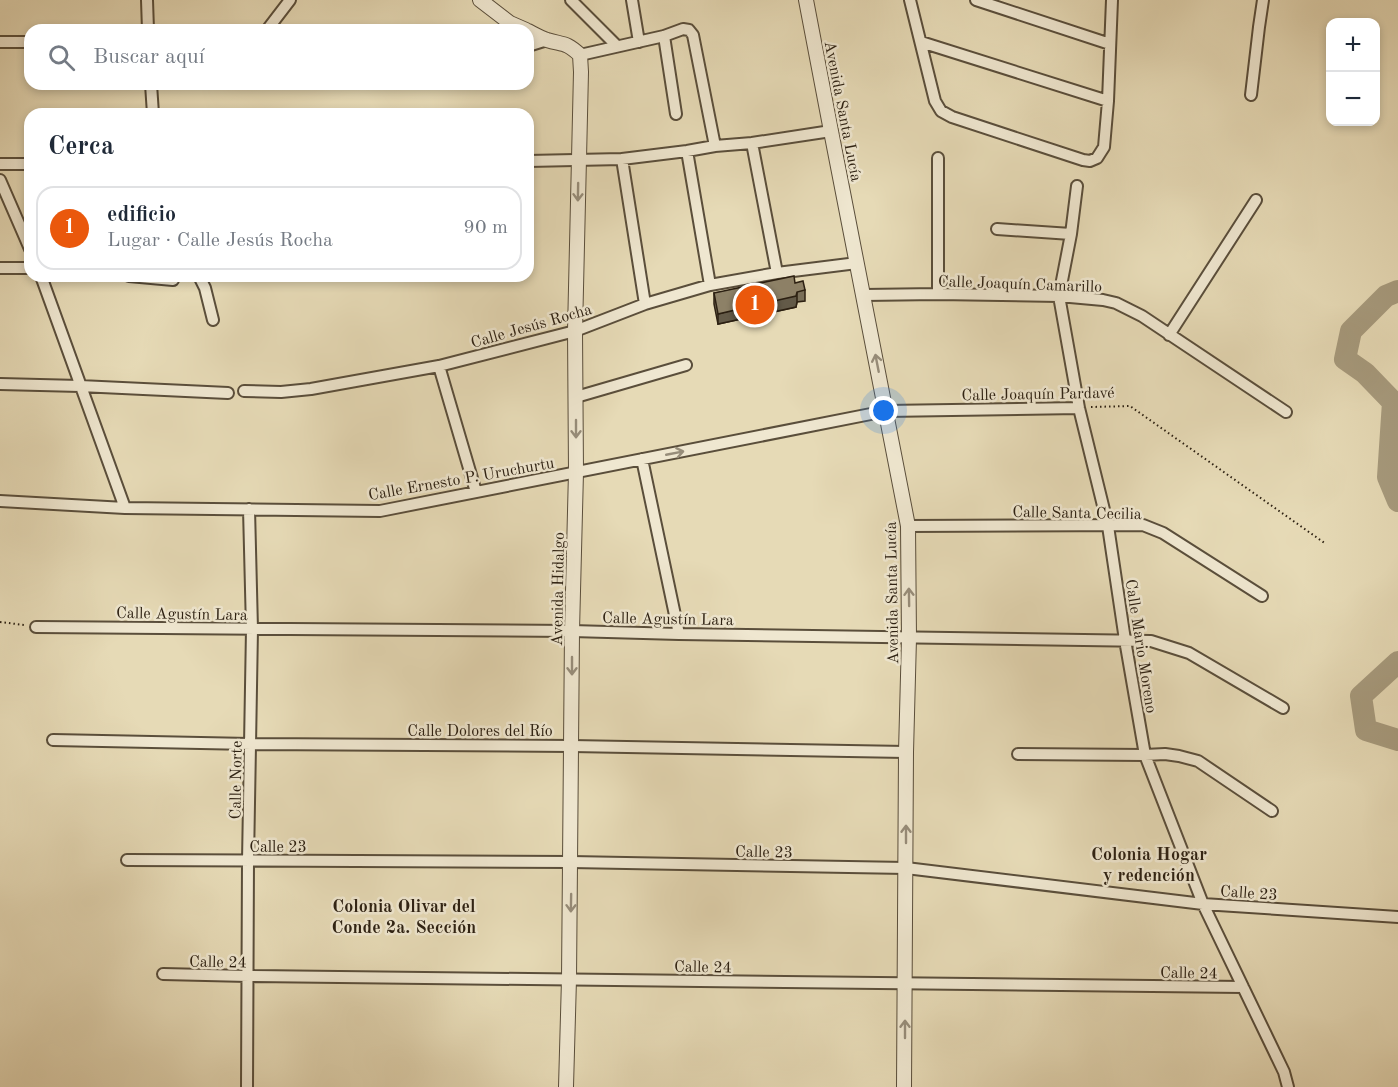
<!DOCTYPE html>
<html lang="es">
<head>
<meta charset="utf-8">
<style>
  body { margin:0; font-family:"Old Standard TT",serif; background:#f2f2f3; color:#1f2937 }
  .controls { position:absolute; right:18px; top:18px; display:grid; overflow:hidden; border-radius:12px; box-shadow:0 3px 9px #0003 }
  .controls button { width:54px; height:54px; display:grid; place-items:center; padding:0; border:0; border-bottom:2px solid #e0e1e3; background:#fff; color:#1f2937; font:30px sans-serif }
  .you { position:absolute; left:884px; top:411px; width:21px; height:21px; margin:-15px; border:4px solid #fff; border-radius:50%; background:#1a73e8; box-shadow:0 0 0 9px #1a73e833 }
  .badge { display:grid; place-items:center; width:39px; height:39px; border-radius:50%; background:#ea580c; color:#fff; font-size:20px; font-weight:700 }
  .pin { position:absolute; translate:-50% -50%; border:3px solid #fff; box-shadow:0 2px 6px #0006 }
  .list { margin:0; padding:0; list-style:none }
  h2 { display:flex; justify-content:space-between; align-items:center; height:78px; margin:0; padding:0 24px; font-size:26px }
  h2 small { font-size:20px; font-weight:400; color:#747a83 }
  .list li { display:grid; grid-template-columns:39px 1fr auto; gap:18px; align-items:center; box-sizing:border-box; height:84px; margin:0 12px 12px; padding:0 12px; border:2px solid #e0e1e3; border-radius:18px }
  .list b { display:block; font-size:22px; white-space:nowrap }
  .list p { margin:0; font-size:20px; white-space:nowrap; color:#747a83 }
  .list em { font-size:20px; font-style:normal; color:#747a83 }
  .icon { flex:none; width:33px; height:33px; fill:none; stroke:currentColor; stroke-width:2; stroke-linecap:round; stroke-linejoin:round }
  .map { position:relative; flex:none; width:1398px; height:1087px; overflow:hidden }
  .search { position:absolute; background:#fff; box-shadow:0 3px 9px #0003; left:24px; top:24px; width:510px; height:66px; display:flex; align-items:center; gap:15px; box-sizing:border-box; padding:0 21px; border-radius:18px; color:#747a83; font-size:22px }
  .panel { position:absolute; background:#fff; box-shadow:0 3px 9px #0003; left:24px; top:108px; width:510px; height:174px; border-radius:18px }
  .map>svg:first-child { display:block }
</style>
</head>
<body>
<div class="map">
<svg width="1398" height="1087" viewBox="0 0 1398 1087">
  <rect width="100%" height="100%" fill="#e6dab6"/>
  <filter id="stains"><feTurbulence type="fractalNoise" baseFrequency=".00333" numOctaves="4"/><feColorMatrix values="0 0 0 0 .2 0 0 0 0 .09 0 0 0 0 .02 0 0 0 .5 -.17"/></filter>
  <radialGradient id="worn" r=".72"><stop offset=".6" stop-color="#630" stop-opacity="0"/><stop offset="1" stop-color="#630" stop-opacity=".3"/></radialGradient>
  <g fill="none" stroke-linecap="round" stroke-linejoin="round">
    <path stroke="#a79b7e" stroke-width="22" d="M 1398,291 L 1386,296 L 1351,331 L 1345,359 L 1365,373 L 1393,402 L 1388,477 L 1398,501
      M 1398,662 L 1361,696 L 1366,730 L 1398,740"/>
    <g stroke="#5a4e3b" stroke-width="14">
      <path id="minor" d="M 147,0 L 148,30
        M 571,0 L 617,46
        M 632,0 L 639,42
        M 910,0 L 935,101 L 941,111 L 952,117 L 1083,160 L 1090,161 L 1097,158 L 1104,147 L 1108,101 L 1112,0
        M 976,0 L 1110,44
        M 267,30 L 290,0
        M 664,36 L 676,114
        M 0,42 L 30,42
        M 921,42 L 1108,101
        M 528,46 L 547,40
        M 580,55 L 664,36 L 683,29 L 689,30 L 693,35 L 715,146
        M 151,84 L 153,114
        M 1251,95 L 1259,27 L 1263,0
        M 752,143 L 777,273
        M 687,151 L 710,285
        M 622,159 L 645,304
        M 528,161 L 622,159 L 687,151 L 715,146 L 752,143 L 831,131
        M 0,164 L 30,164
        M 0,180 L 30,249
        M 1077,186 L 1071,234 L 1059,296 L 1079,408 L 1108,526 L 1125,640 L 1145,755 L 1203,904 L 1284,1072 L 1288,1087
        M 997,229 L 1071,234
        M 0,268 L 30,268
        M 41,276 L 125,508
        M 129,276 L 173,280
        M 199,276 L 205,288 L 213,320
        M 938,294 L 938,158
        M 864,295 L 938,294 L 1059,296 L 1103,300 L 1116,303 L 1142,316 L 1286,412
        M 1169,335 L 1256,200
        M 439,366 L 476,492
        M 0,384 L 80,386 L 228,393
        M 244,391 L 281,392 L 311,389 L 439,366 L 575,331 L 645,304 L 710,285 L 777,273 L 857,263
        M 576,397 L 686,365
        M 642,459 L 679,634
        M 0,501 L 125,508 L 380,511 L 886,411 L 1079,408
        M 908,526 L 1143,525 L 1163,533 L 1262,596
        M 36,627 L 572,631 L 679,634 L 1151,641 L 1189,653 L 1283,708
        M 53,740 L 250,744 L 572,746 L 906,752
        M 1018,754 L 1145,755 L 1165,754 L 1179,756 L 1198,761 L 1272,811
        M 127,860 L 571,862 L 906,868 L 1203,904 L 1398,917
        M 163,974 L 248,976 L 1243,987
        M 247,1087 L 248,861 L 252,629 L 249,509"/>
    </g>
    <g stroke="#5a4e3b" stroke-width="16">
      <path id="tertiary" d="M 480,0 L 510,23 L 526,30
        M 806,0 L 831,131 L 908,526 L 909,638 L 906,752 L 904,1087
        M 528,31 C 534,34 541,38 547,40 C 564,45 566,42 580,55 L 581,72 L 575,331 L 576,472 L 572,631 L 569,979 L 566,1087"/>
    </g>
    <path stroke="#2c2012" stroke-width="2" stroke-dasharray="1.5 3" stroke-linecap="butt" d="M 1091,407 L 1130,406 L 1326,544
      M 0,622 L 24,625"/>
    <use href="#minor" stroke="#efe7d0" stroke-width="10"/>
    <use href="#tertiary" stroke="#efe7d0" stroke-width="14"/>
  </g>
  <path fill="#796f59" stroke="#2c2012" stroke-width="1.5" d="M 795,283 L 805,290 L 805,301 L 797,302 L 796,307 L 718,324 L 714,304 L 714,293 Z"/>
  <path fill="#635a48" stroke="#2c2012" stroke-width="1.5" d="M 797,292 L 797,302 L 796,307 L 718,324 L 718,314 Z"/>
  <path fill="#8d8167" stroke="#2c2012" stroke-width="1.5" d="M 794,276 L 795,283 L 803,281 L 805,290 L 797,292 L 796,296 L 718,314 L 714,293 Z"/>
  <defs><path id="oneway-shaft" d="M-6 0H5M1.5-3L5.5 0L1.5 3" fill="none" stroke-width="1.6" stroke-linecap="round" stroke-linejoin="round" transform="scale(1.5)"/></defs>
  <g stroke="#978d7a">
    <use href="#oneway-shaft" transform="translate(578 192) rotate(91)"/>
    <use href="#oneway-shaft" transform="translate(877 363) rotate(-101)"/>
    <use href="#oneway-shaft" transform="translate(576 429) rotate(90)"/>
    <use href="#oneway-shaft" transform="translate(675 453) rotate(-11)"/>
    <use href="#oneway-shaft" transform="translate(909 597) rotate(-91)"/>
    <use href="#oneway-shaft" transform="translate(572 666) rotate(90)"/>
    <use href="#oneway-shaft" transform="translate(906 834) rotate(-90)"/>
    <use href="#oneway-shaft" transform="translate(571 903) rotate(91)"/>
    <use href="#oneway-shaft" transform="translate(905 1029) rotate(-90)"/>
  </g>
  <g text-anchor="middle" stroke-width="5" stroke-linejoin="round" paint-order="stroke">
    <g font-size="16" fill="#2c2012" stroke="#efe7d0">
      <text transform="translate(844 111) rotate(79)" y="6">Avenida Santa Lucía</text>
      <text transform="translate(1020 283) rotate(2)" y="6">Calle Joaquín Camarillo</text>
      <text transform="translate(531 325) rotate(-16)" y="6">Calle Jesús Rocha</text>
      <text transform="translate(1038 393) rotate(-1)" y="6">Calle Joaquín Pardavé</text>
      <text transform="translate(461 478) rotate(-10)" y="6">Calle Ernesto P. Uruchurtu</text>
      <text transform="translate(1077 512) rotate(1)" y="6">Calle Santa Cecilia</text>
      <text transform="translate(557 589) rotate(-89)" y="6">Avenida Hidalgo</text>
      <text transform="translate(891 593) rotate(-91)" y="6">Avenida Santa Lucía</text>
      <text transform="translate(182 613) rotate(1)" y="6">Calle Agustín Lara</text>
      <text transform="translate(668 618) rotate(1)" y="6">Calle Agustín Lara</text>
      <text transform="translate(1142 646) rotate(81)" y="6">Calle Mario Moreno</text>
      <text x="480" y="736">Calle Dolores del Río</text>
      <text transform="translate(235 780) rotate(-89)" y="6">Calle Norte</text>
      <text x="278" y="852">Calle 23</text>
      <text transform="translate(764 851) rotate(1)" y="6">Calle 23</text>
      <text transform="translate(1249 892) rotate(4)" y="6">Calle 23</text>
      <text transform="translate(218 961) rotate(1)" y="6">Calle 24</text>
      <text transform="translate(703 966) rotate(1)" y="6">Calle 24</text>
      <text transform="translate(1189 972) rotate(1)" y="6">Calle 24</text>
    </g>
    <g font-size="18" font-weight="bold" fill="#2c2012" stroke="#efe7d0">
      <text x="1149" y="860">Colonia Hogar<tspan x="1149" dy="21">y redención</tspan></text>
      <text x="404" y="912">Colonia Olivar del<tspan x="404" dy="21">Conde 2a. Sección</tspan></text>
    </g>
  </g>
  <rect width="100%" height="100%" filter="url(#stains)"/>
  <rect width="100%" height="100%" fill="url(#worn)"/>
</svg>
<div class="controls">
<button>+</button>
<button>−</button>
</div>
<div class="you"></div>
<div class="pin badge" style="left:755px;top:305px">1</div>
<div class="search"><svg class="icon" aria-label="search" viewBox="0 0 24 24"><circle cx="10" cy="10" r="6"/><path d="M15 15l6 6"/></svg>Buscar aquí</div>
<section class="panel">
<h2>Cerca<small></small></h2>
<ul class="list">
<li><span class="badge">1</span><div><b>edificio</b><p>Lugar · Calle Jesús Rocha</p></div><em>90 m</em></li>
</ul>
</section>
</div>
</body>
</html>
